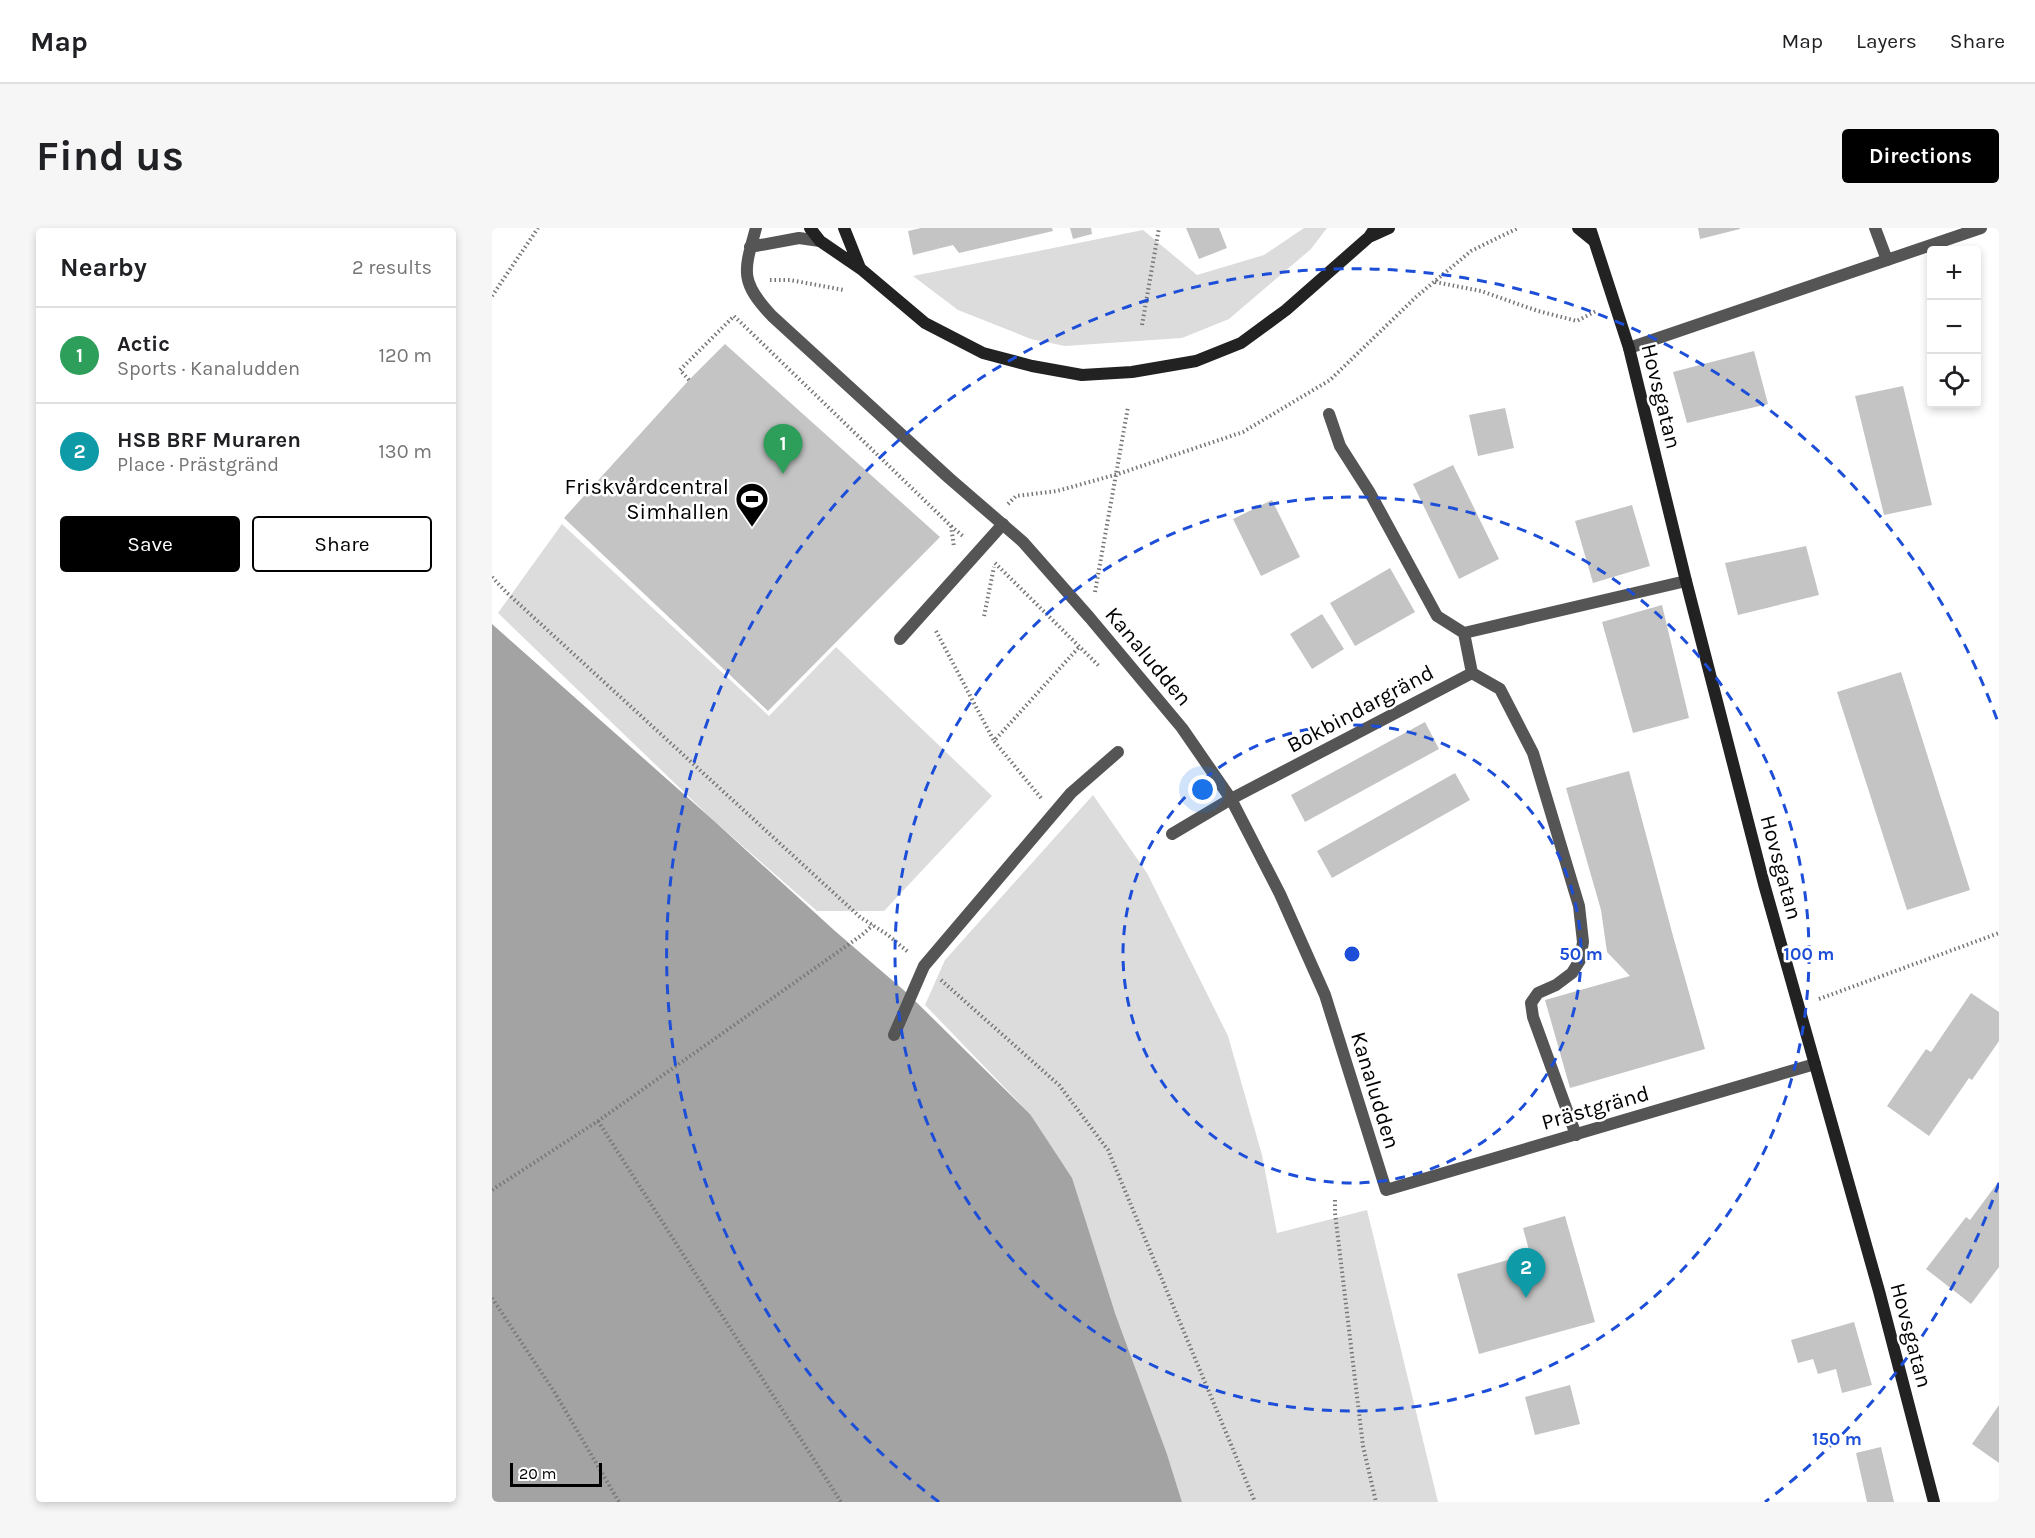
<!DOCTYPE html>
<html lang="en">
<head>
<meta charset="utf-8">
<style>
  body { margin:0; font-family:Karla,sans-serif; background:#f6f6f6; color:#202124 }
  .controls { position:absolute; right:18px; top:18px; display:grid; overflow:hidden; border-radius:6px; box-shadow:0 3px 9px #0003 }
  .controls button { width:54px; height:54px; display:grid; place-items:center; padding:0; border:0; border-bottom:2px solid #e0e0e0; background:#fff; color:#202124; font:30px sans-serif }
  .scale { position:absolute; left:18px; bottom:15px; width:92px; box-sizing:border-box; padding-left:6px; border:3px solid #000; border-top:0; font-size:16px; line-height:21px; white-space:nowrap; color:#000; -webkit-text-stroke:4px #fff; paint-order:stroke }
  .you { position:absolute; left:711px; top:562px; width:21px; height:21px; margin:-15px; border:4px solid #fff; border-radius:50%; background:#1a73e8; box-shadow:0 0 0 9px #1a73e833 }
  .badge { display:grid; place-items:center; width:39px; height:39px; border-radius:50%; background:#000; color:#fff; font-size:20px; font-weight:700 }
  .pin { position:absolute; translate:-50% -50px; filter:drop-shadow(0 2px 3px #0008) }
  .pin::after { content:''; position:absolute; top:32px; width:21px; height:18px; background:inherit; clip-path:polygon(0 0,100% 0,50% 100%) }
  .list { margin:0; padding:0; list-style:none }
  h2 { display:flex; justify-content:space-between; align-items:center; height:78px; margin:0; padding:0 24px; font-size:26px }
  h2 small { font-size:20px; font-weight:400; color:#757577 }
  .list li { display:grid; grid-template-columns:39px 1fr auto; gap:18px; align-items:center; box-sizing:border-box; height:96px; padding:0 24px; border-top:2px solid #e0e0e0 }
  .list b { display:block; font-size:22px; white-space:nowrap }
  .list p { margin:0; font-size:20px; white-space:nowrap; color:#757577 }
  .list em { font-size:20px; font-style:normal; color:#757577 }
  .actions { display:flex; gap:12px; padding:18px 24px }
  .actions a { flex:1; padding:14px 0; border:2px solid #000; border-radius:6px; text-align:center; font-size:21px; color:#000 }
  .actions .main { background:#000; color:#fff }
  .icon { flex:none; width:33px; height:33px; fill:none; stroke:currentColor; stroke-width:2; stroke-linecap:round; stroke-linejoin:round }
  .map { position:relative; flex:none; width:1507px; height:1274px; overflow:hidden; border-radius:6px }
  header { display:flex; align-items:center; gap:36px; box-sizing:border-box; height:84px; padding:0 30px; background:#fff; border-bottom:2px solid #e0e0e0 }
  header strong { font-size:28px }
  nav { display:flex; gap:33px; margin-inline-start:auto; font-size:21px }
  .intro { display:flex; align-items:center; justify-content:space-between; box-sizing:border-box; height:144px; padding:0 36px }
  h1 { margin:0; font-size:42px }
  .button { padding:15px 27px; border-radius:6px; background:#000; color:#fff; font-size:21px; font-weight:700 }
  main { display:flex; gap:36px; padding:0 36px }
  aside { flex:1; background:#fff; border-radius:6px; box-shadow:0 3px 9px #0003 }
  .map>svg:first-child { display:block }
</style>
</head>
<body>
<header>
<strong>Map</strong>
<nav><a>Map</a><a>Layers</a><a>Share</a></nav>
</header>
<div class="intro"><h1>Find us</h1><a class="button">Directions</a></div>
<main>
<aside>
<h2>Nearby<small>2 results</small></h2>
<ul class="list">
<li><span class="badge" style="background:#2e9e5b">1</span><div><b>Actic</b><p>Sports · Kanaludden</p></div><em>120 m</em></li>
<li><span class="badge" style="background:#0f9aa8">2</span><div><b>HSB BRF Muraren</b><p>Place · Prästgränd</p></div><em>130 m</em></li>
</ul>
<div class="actions"><a class="main">Save</a><a>Share</a></div>
</aside>
<div class="map">
<svg width="1507" height="1274" viewBox="0 0 1507 1274">
  <rect width="100%" height="100%" fill="#fff"/>
  <path fill="#dcdcdc" d="M 812,0 L 835,0 L 819,21 L 737,91 L 690,110 L 573,118 L 539,111 L 466,82 L 421,48 L 651,2 L 705,47 L 772,27 Z
    M 70,296 L 277,488 L 344,419 L 500,568 L 392,683 L 325,683 L 221,592 L 6,385 Z
    M 601,567 L 655,645 L 736,808 L 770,927 L 785,1005 L 875,982 L 946,1274 L 690,1274 L 675,1226 L 623,1085 L 538,886 L 433,777 L 453,732 Z"/>
  <path fill="#a3a3a3" d="M 0,396 L 221,592 L 343,703 L 415,765 L 538,886 L 580,950 L 623,1085 L 675,1226 L 690,1274 L 0,1274 Z"/>
  <path fill="#c4c4c4" d="M 429,0 L 560,0 L 561,3 L 467,25 L 461,17 L 421,27 L 416,3 Z
    M 578,0 L 599,0 L 600,6 L 581,11 Z
    M 694,0 L 727,0 L 735,20 L 707,31 Z
    M 1206,0 L 1248,0 L 1248,1 L 1208,11 Z
    M 233,116 L 448,309 L 276,483 L 72,290 L 197,152 Z
    M 1262,123 L 1276,176 L 1195,195 L 1181,144 Z
    M 1411,158 L 1440,277 L 1392,287 L 1363,168 Z
    M 1013,180 L 1022,220 L 986,228 L 977,187 Z
    M 961,237 L 1007,331 L 967,351 L 921,256 Z
    M 780,272 L 808,329 L 769,348 L 741,291 Z
    M 1140,277 L 1158,338 L 1101,355 L 1083,293 Z
    M 1314,318 L 1327,367 L 1246,387 L 1233,335 Z
    M 898,340 L 923,384 L 863,418 L 838,375 Z
    M 1170,377 L 1197,490 L 1141,505 L 1110,394 Z
    M 830,386 L 852,421 L 820,441 L 798,406 Z
    M 1409,444 L 1478,662 L 1415,682 L 1345,464 Z
    M 933,494 L 947,521 L 813,594 L 799,567 Z
    M 1137,543 L 1181,708 L 1213,821 L 1078,860 L 1053,772 L 1138,748 L 1115,724 L 1109,682 L 1074,560 Z
    M 963,545 L 978,572 L 840,650 L 825,623 Z
    M 1479,765 L 1507,784 L 1507,813 L 1480,852 L 1477,850 L 1437,908 L 1395,878 L 1434,821 L 1439,824 Z
    M 1507,953 L 1507,1039 L 1479,1076 L 1434,1041 L 1474,989 L 1478,992 Z
    M 1073,988 L 1103,1094 L 987,1126 L 965,1046 L 1038,1026 L 1031,1000 Z
    M 1362,1094 L 1380,1157 L 1350,1165 L 1344,1141 L 1326,1146 L 1321,1131 L 1306,1135 L 1299,1112 Z
    M 1078,1157 L 1088,1196 L 1043,1207 L 1033,1169 Z
    M 1507,1177 L 1507,1235 L 1480,1216 Z
    M 1389,1219 L 1402,1274 L 1375,1274 L 1364,1225 Z"/>
  <g fill="none" stroke-linecap="round" stroke-linejoin="round">
    <path stroke="#777" stroke-width="4" stroke-dasharray="1.5 3" stroke-linecap="butt" d="M 278,52 L 298,52 L 352,62
      M 943,54 L 989,63 L 1046,83 L 1085,93 L 1104,83
      M 0,68 L 46,0
      M 650,97 L 667,0
      M 197,152 L 188,142 L 242,88 L 459,298 L 462,319
      M 516,276 L 524,268 L 565,263 L 626,246 L 751,204 L 838,152 L 924,69 L 979,23 L 1026,0
      M 459,298 L 472,309
      M 503,335 L 608,439
      M 0,349 L 14,364 L 368,689 L 396,707 L 416,724
      M 603,364 L 636,179
      M 492,388 L 502,339
      M 444,403 L 502,513
      M 549,570 L 502,513 L 588,418
      M 449,752 L 567,857 L 616,922 L 763,1274
      M 1327,771 L 1507,705
      M 106,893 L 349,1274
      M 0,962 L 106,893 L 370,707 L 381,697
      M 843,972 L 843,985 L 871,1218 L 884,1274
      M 0,1070 L 63,1165 L 127,1274"/>
    <path stroke="#555" stroke-width="12" d="M 1383,0 L 1395,32 L 1489,0
      M 408,411 L 511,296
      M 980,445 L 1008,461 L 1041,525 L 1087,678 L 1091,714 L 1088,732 L 1080,745 L 1064,757 L 1046,765 L 1039,775 L 1041,789 L 1084,907
      M 680,606 L 739,571
      M 402,807 L 432,738 L 579,565 L 626,524"/>
    <path stroke="#555" stroke-width="12" d="M 264,0 C 252,43 247,53 280,88 L 457,250 L 531,314 L 598,390 L 690,500 L 739,571 L 788,666 L 833,767 L 894,962 L 1323,836
      M 258,19 L 307,10 L 328,13
      M 1137,120 L 1395,32
      M 972,405 L 1194,353
      M 739,571 L 980,445 L 972,405 L 945,388 L 878,265 L 848,218 L 837,186"/>
    <path stroke="#222" stroke-width="12" d="M 318,0 L 328,13 L 369,41 L 433,95 L 491,125 L 540,138 L 590,147 L 640,144 L 704,133 L 749,115 L 794,82 L 877,9 L 883,0
      M 352,0 L 368,40
      M 1086,0 L 1102,13
      M 1098,0 L 1137,120 L 1194,353 L 1272,656 L 1387,1063 L 1442,1274
      M 877,9 L 897,0"/>
  </g>
  <g fill="none" stroke="#1d4ed8" stroke-width="3" stroke-dasharray="10 8">
    <circle cx="860" cy="726" r="229"/>
    <circle cx="860" cy="726" r="457"/>
    <path d="M1507 955A686 686 0 0 1 1273 1274M447 1274A686 686 0 1 1 1507 497"/>
  </g>
  <defs>
    <g id="stadium-pin" transform="scale(1.725)"><path d="M0 17L-7.5 6A9.5 9.5 0 1 1 7.5 6Z" fill="#000" stroke="#fff"/><path d="M0-5a6.5 5 0 1 0 0 10a6.5 5 0 1 0 0-10ZM-3.5-1.8h7v3.6h-7Z" fill="#fff"/></g>
  </defs>
  <g fill-rule="evenodd">
    <use href="#stadium-pin" x="260" y="271"/>
  </g>
  <g text-anchor="middle" stroke-width="5" stroke-linejoin="round" paint-order="stroke">
    <g font-size="22" fill="#000" stroke="#fff">
      <text transform="translate(1170 168) rotate(76)" y="8">Hovsgatan</text>
      <text transform="translate(657 428) rotate(50)" y="8">Kanaludden</text>
      <text transform="translate(868 480) rotate(-28)" y="8">Bokbindargränd</text>
      <text transform="translate(1290 639) rotate(75)" y="8">Hovsgatan</text>
      <text transform="translate(884 862) rotate(73)" y="8">Kanaludden</text>
      <text transform="translate(1103 879) rotate(-16)" y="8">Prästgränd</text>
      <text transform="translate(1420 1107) rotate(75)" y="8">Hovsgatan</text>
    </g>
    <g font-size="22" fill="#000" stroke="#fff" text-anchor="end">
      <text x="237" y="266">Friskvårdcentral<tspan x="237" dy="25">Simhallen</tspan></text>
    </g>
  </g>
  <circle cx="860" cy="726" r="9" fill="#1d4ed8" stroke="#fff" stroke-width="3"/>
  <g font-size="18" text-anchor="middle" font-weight="bold" fill="#1d4ed8" stroke="#fff" stroke-width="5" stroke-linejoin="round" paint-order="stroke">
    <text x="1089" y="732">50 m</text>
    <text x="1317" y="732">100 m</text>
    <text x="1345" y="1217">150 m</text>
  </g>
</svg>
<div class="controls">
<button>+</button>
<button>−</button>
<button><svg class="icon" aria-label="locate" viewBox="0 0 24 24"><circle cx="12" cy="12" r="6"/><path d="M12 2v4M12 18v4M2 12h4M18 12h4"/></svg></button>
</div>
<div class="scale">20 m</div>
<div class="you"></div>
<div class="pin badge" style="left:291px;top:246px;background:#2e9e5b">1</div>
<div class="pin badge" style="left:1034px;top:1070px;background:#0f9aa8">2</div>
</div>
</main>
</body>
</html>
